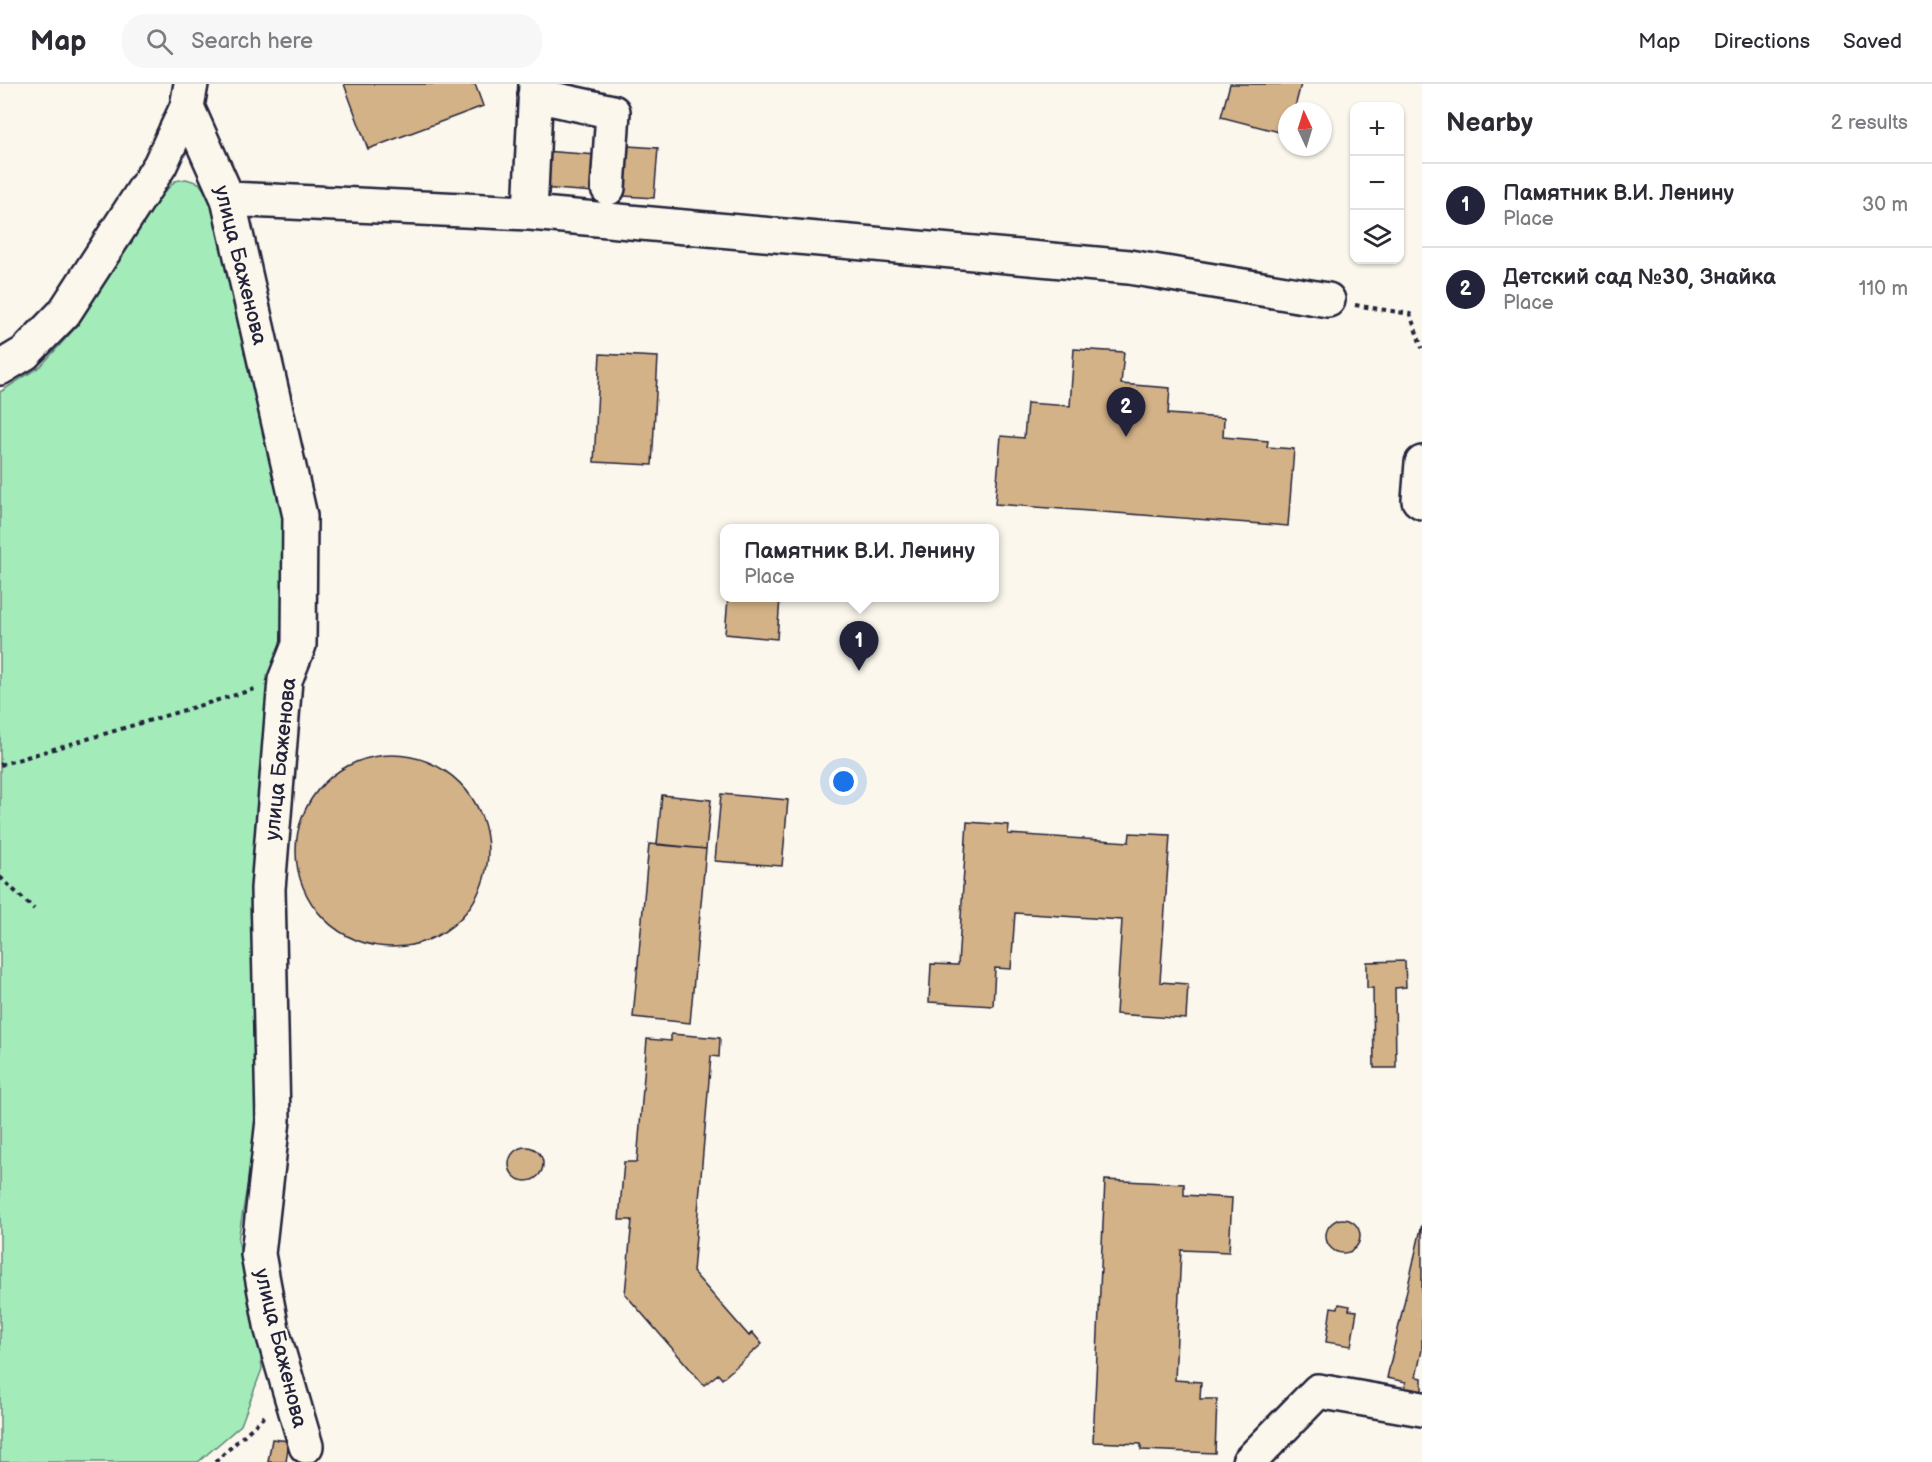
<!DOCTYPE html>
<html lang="en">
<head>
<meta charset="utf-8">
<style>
  body { margin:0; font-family:"Balsamiq Sans",sans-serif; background:#f7f7f7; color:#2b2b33 }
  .controls { position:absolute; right:18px; top:18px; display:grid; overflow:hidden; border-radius:12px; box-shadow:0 2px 4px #0004 }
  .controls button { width:54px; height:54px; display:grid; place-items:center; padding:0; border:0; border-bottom:2px solid #e1e1e2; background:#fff; color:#2b2b33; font:30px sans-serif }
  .compass { position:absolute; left:1278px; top:18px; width:54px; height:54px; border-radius:50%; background:#fff; box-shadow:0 2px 4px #0004; rotate:356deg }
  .you { position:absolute; left:844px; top:698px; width:21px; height:21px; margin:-15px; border:4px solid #fff; border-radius:50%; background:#1a73e8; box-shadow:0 0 0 9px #1a73e833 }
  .badge { display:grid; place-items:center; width:39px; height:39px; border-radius:50%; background:#22223b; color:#fff; font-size:20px; font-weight:700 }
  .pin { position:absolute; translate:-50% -50px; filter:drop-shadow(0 2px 3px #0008) }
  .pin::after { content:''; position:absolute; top:32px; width:21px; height:18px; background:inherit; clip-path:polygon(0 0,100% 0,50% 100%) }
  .popup { position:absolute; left:720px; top:440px; width:279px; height:78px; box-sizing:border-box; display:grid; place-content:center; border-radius:12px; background:#fff; filter:drop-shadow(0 2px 4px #0005); font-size:20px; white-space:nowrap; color:#7c7c81 }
  .popup b { font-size:22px; color:#2b2b33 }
  .popup::after { content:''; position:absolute; left:50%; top:100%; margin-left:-12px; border:12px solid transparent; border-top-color:#fff }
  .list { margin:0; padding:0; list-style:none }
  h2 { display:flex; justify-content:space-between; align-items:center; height:78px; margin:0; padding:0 24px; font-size:26px }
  h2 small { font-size:20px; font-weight:400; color:#7c7c81 }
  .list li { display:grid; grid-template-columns:39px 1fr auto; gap:18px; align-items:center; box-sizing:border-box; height:84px; padding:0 24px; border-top:2px solid #e1e1e2 }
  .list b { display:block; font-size:22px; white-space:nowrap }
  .list p { margin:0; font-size:20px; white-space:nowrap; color:#7c7c81 }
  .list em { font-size:20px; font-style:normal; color:#7c7c81 }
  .icon { flex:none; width:33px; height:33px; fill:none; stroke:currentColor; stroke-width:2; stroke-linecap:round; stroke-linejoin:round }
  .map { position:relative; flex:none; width:1422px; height:1378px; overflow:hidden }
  header { display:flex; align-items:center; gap:36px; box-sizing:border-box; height:84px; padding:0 30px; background:#fff; border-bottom:2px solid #e1e1e2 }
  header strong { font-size:28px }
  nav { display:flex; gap:33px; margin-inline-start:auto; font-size:21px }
  .search { width:420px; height:54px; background:#f7f7f7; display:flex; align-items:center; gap:15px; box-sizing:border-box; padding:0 21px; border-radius:24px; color:#7c7c81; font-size:22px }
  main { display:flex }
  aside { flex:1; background:#fff }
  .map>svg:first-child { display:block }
</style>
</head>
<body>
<header>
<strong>Map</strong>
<div class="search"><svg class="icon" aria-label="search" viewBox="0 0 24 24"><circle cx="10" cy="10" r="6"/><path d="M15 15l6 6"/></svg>Search here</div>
<nav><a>Map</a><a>Directions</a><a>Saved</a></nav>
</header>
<main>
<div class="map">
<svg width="1422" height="1378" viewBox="0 0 1422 1378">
  <rect width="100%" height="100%" fill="#fbf7ec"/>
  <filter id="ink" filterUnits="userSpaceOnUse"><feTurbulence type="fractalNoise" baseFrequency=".0167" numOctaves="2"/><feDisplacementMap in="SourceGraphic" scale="12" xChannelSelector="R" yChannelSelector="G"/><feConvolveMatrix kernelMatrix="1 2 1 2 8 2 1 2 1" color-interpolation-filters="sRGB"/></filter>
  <g filter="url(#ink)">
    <path fill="#a3ecba" stroke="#62877a" stroke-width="1.5" d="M 186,95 L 199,99 L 212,117 L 287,431 L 287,561 L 272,594 L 251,808 L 259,1032 L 238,1156 L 257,1236 L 262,1285 L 241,1341 L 198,1378 L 0,1378 L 0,308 L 41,282 L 78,241 L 161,112 L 175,97 Z"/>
    <path fill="#d4b287" stroke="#22223b" stroke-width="1.5" d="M 344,0 L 475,0 L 483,22 L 368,65 Z
      M 1230,0 L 1301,0 L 1294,27 L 1287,27 L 1287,50 L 1221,33 Z
      M 628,62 L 658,64 L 654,114 L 624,112 Z
      M 543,67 L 597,71 L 594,108 L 541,104 Z
      M 1074,265 L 1124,268 L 1121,300 L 1170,304 L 1168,330 L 1224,334 L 1223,353 L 1268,357 L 1267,363 L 1294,365 L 1288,442 L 995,420 L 1001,352 L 1024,354 L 1027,319 L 1070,322 Z
      M 600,270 L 658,273 L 652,381 L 594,378 Z
      M 735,440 L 780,444 L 735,444 Z
      M 728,514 L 780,514 L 777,555 L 725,550 Z
      M296 767a96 96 0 1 1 192 0a96 96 0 1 1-192 0Z
      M 721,710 L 788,716 L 782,782 L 715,777 Z
      M 662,711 L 711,716 L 706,765 L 657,760 Z
      M 967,738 L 1009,741 L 1008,750 L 1129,758 L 1130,749 L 1170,751 L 1160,898 L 1188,900 L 1186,935 L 1116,930 L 1122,836 L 1015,829 L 1011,885 L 995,884 L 993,922 L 929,918 L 931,880 L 958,881 Z
      M 649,760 L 706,765 L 690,939 L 633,933 Z
      M 1405,877 L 1406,903 L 1395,904 L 1396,984 L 1374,984 L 1373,904 L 1367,904 L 1367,878 Z
      M 671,950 L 720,954 L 719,973 L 711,972 L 693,1188 L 749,1252 L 752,1248 L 762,1260 L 722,1295 L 718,1290 L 704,1301 L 625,1210 L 632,1136 L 619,1136 L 624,1078 L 637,1078 L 647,955 L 671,957 Z
      M509 1080a17 17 0 1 1 34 0a17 17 0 1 1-34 0Z
      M 1105,1096 L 1184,1100 L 1184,1111 L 1232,1114 L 1229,1168 L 1181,1166 L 1175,1296 L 1201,1298 L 1200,1315 L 1217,1315 L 1215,1369 L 1141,1366 L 1141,1360 L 1093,1358 Z
      M1326 1152a17 17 0 1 1 34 0a17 17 0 1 1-34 0Z
      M 1422,1140 L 1422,1266 L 1416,1293 L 1422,1294 L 1422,1311 L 1404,1307 L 1406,1298 L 1387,1294 Z
      M 1339,1220 L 1350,1222 L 1349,1226 L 1357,1227 L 1351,1262 L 1326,1258 L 1331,1223 L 1338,1224 Z
      M 272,1355 L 289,1357 L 286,1378 L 268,1378 Z"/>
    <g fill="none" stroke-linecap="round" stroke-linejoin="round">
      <g stroke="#22223b" stroke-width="38">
        <path id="minor" d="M 191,0 L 187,23 L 228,115 L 300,432 L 299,561 L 285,596 L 268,805 L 273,1036 L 258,1170 L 272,1246 L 306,1362
          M 535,11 L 613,28 L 608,104
          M 228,115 L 530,129 L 1129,183 L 1328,216
          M 530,129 L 536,0
          M 0,284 L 25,269 L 64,229 L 160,81 L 187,23
          M 1422,379 L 1419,416 L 1422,418
          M 1249,1378 L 1318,1307 L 1422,1325"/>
      </g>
      <path stroke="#22223b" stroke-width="4" stroke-dasharray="4.5 4.5" stroke-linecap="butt" d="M 1355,221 L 1410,230 L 1422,264
        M 0,681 L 255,605
        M 0,793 L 34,825
        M 215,1378 L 267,1330"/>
      <use href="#minor" stroke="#fbf7ec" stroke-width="33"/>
    </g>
  </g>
  <g text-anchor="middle" stroke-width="4.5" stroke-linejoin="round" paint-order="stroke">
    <g font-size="21" fill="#22223b" stroke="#fbf7ec">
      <text transform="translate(241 181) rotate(76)" y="7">улица Баженова</text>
      <text transform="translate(280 675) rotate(-84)" y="7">улица Баженова</text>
      <text transform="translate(281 1264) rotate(76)" y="7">улица Баженова</text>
    </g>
  </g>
</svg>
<div class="controls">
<button>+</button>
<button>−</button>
<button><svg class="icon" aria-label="layers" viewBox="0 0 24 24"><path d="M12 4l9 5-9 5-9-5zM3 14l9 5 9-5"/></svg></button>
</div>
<svg class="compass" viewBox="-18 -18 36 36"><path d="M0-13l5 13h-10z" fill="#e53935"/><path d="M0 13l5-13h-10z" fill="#7c7c81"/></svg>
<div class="you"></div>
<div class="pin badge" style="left:859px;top:587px">1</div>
<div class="popup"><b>Памятник В.И. Ленину</b>Place</div>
<div class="pin badge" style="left:1126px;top:353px">2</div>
</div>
<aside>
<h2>Nearby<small>2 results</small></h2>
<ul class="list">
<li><span class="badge">1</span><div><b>Памятник В.И. Ленину</b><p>Place</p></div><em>30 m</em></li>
<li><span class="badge">2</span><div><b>Детский сад №30, Знайка</b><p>Place</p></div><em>110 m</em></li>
</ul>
</aside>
</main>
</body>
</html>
